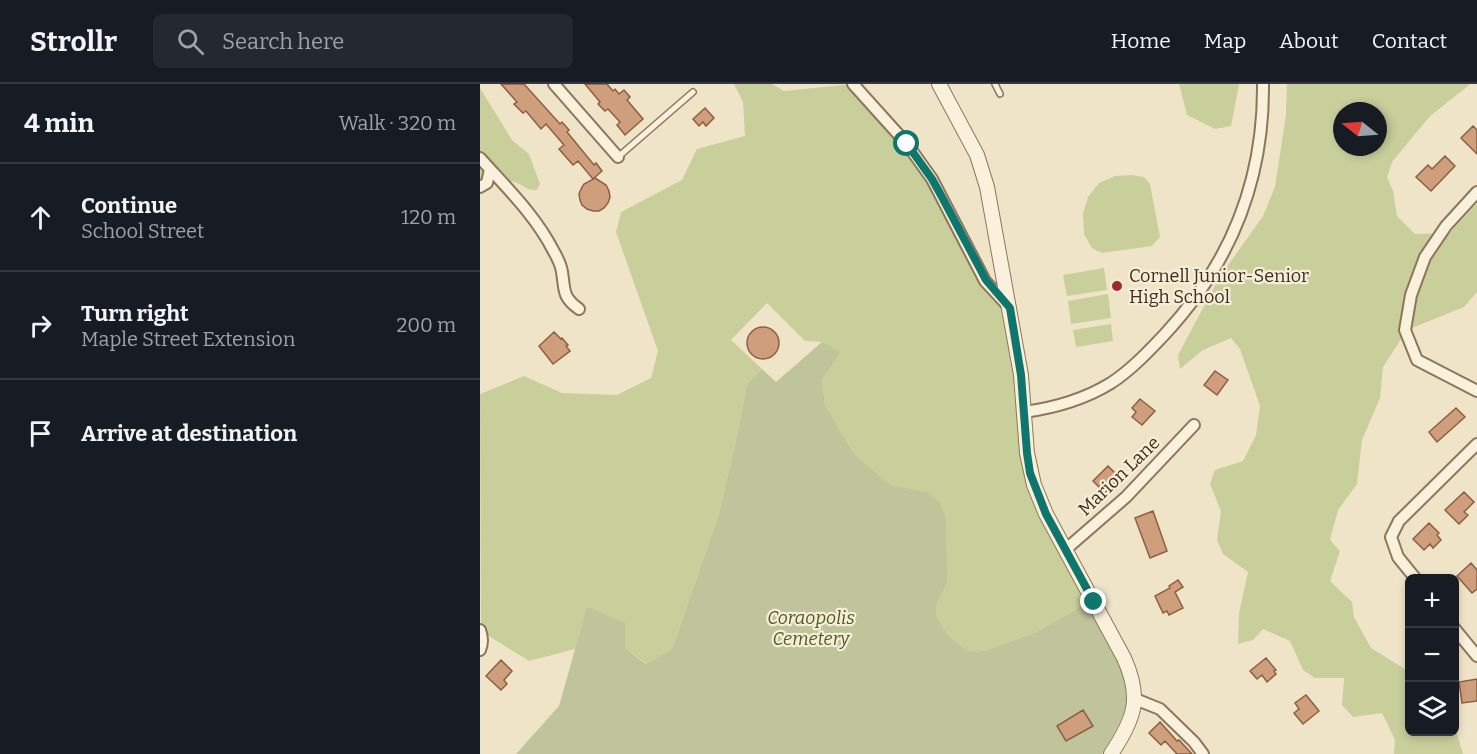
<!DOCTYPE html>
<html lang="en">
<head>
<meta charset="utf-8">
<style>
  body { margin:0; font-family:Bitter,serif; background:#242831; color:#f1f3f6 }
  .controls { position:absolute; right:18px; bottom:18px; display:grid; overflow:hidden; border-radius:9px; box-shadow:0 3px 9px #0003 }
  .controls button { width:54px; height:54px; display:grid; place-items:center; padding:0; border:0; border-bottom:2px solid #363941; background:#171b24; color:#f1f3f6; font:30px sans-serif }
  .compass { position:absolute; left:853px; top:18px; width:54px; height:54px; border-radius:50%; background:#171b24; box-shadow:0 3px 9px #0003; rotate:287deg }
  .stop { position:absolute; width:18px; height:18px; margin:-14px; border:4px solid #0f766e; border-radius:50%; background:#fff }
  .stop.end { background:#0f766e; border-color:#fff; box-shadow:0 2px 6px #0008 }
  .list { margin:0; padding:0; list-style:none }
  h2 { display:flex; justify-content:space-between; align-items:center; height:78px; margin:0; padding:0 24px; font-size:26px }
  h2 small { font-size:20px; font-weight:400; color:#9ea1a6 }
  .list li { display:grid; grid-template-columns:39px 1fr auto; gap:18px; align-items:center; box-sizing:border-box; height:108px; padding:0 24px; border-top:2px solid #363941 }
  .list b { display:block; font-size:22px; white-space:nowrap }
  .list p { margin:0; font-size:20px; white-space:nowrap; color:#9ea1a6 }
  .list em { font-size:20px; font-style:normal; color:#9ea1a6 }
  .icon { flex:none; width:33px; height:33px; fill:none; stroke:currentColor; stroke-width:2; stroke-linecap:round; stroke-linejoin:round }
  .map { position:relative; flex:none; width:997px; height:670px; overflow:hidden }
  header { display:flex; align-items:center; gap:36px; box-sizing:border-box; height:84px; padding:0 30px; background:#171b24; border-bottom:2px solid #363941 }
  header strong { font-size:28px }
  nav { display:flex; gap:33px; margin-inline-start:auto; font-size:21px }
  .search { width:420px; height:54px; background:#242831; display:flex; align-items:center; gap:15px; box-sizing:border-box; padding:0 21px; border-radius:9px; color:#9ea1a6; font-size:22px }
  main { display:flex }
  aside { flex:1; background:#171b24 }
  .map>svg:first-child { display:block }
</style>
</head>
<body>
<header>
<strong>Strollr</strong>
<div class="search"><svg class="icon" aria-label="search" viewBox="0 0 24 24"><circle cx="10" cy="10" r="6"/><path d="M15 15l6 6"/></svg>Search here</div>
<nav><a>Home</a><a>Map</a><a>About</a><a>Contact</a></nav>
</header>
<main>
<aside>
<h2>4 min<small>Walk · 320 m</small></h2>
<ul class="list">
<li><svg class="icon" aria-label="ahead" viewBox="0 0 24 24"><path d="M12 20V5M6 11l6-6 6 6"/></svg><div><b>Continue</b><p>School Street</p></div><em>120 m</em></li>
<li><svg class="icon" aria-label="right" viewBox="0 0 24 24"><path d="M7 20v-9h11M14 6l5 5-5 5"/></svg><div><b>Turn right</b><p>Maple Street Extension</p></div><em>200 m</em></li>
<li><svg class="icon" aria-label="arrive" viewBox="0 0 24 24"><path d="M6 21V4h12l-3 4 3 4H6"/></svg><div><b>Arrive at destination</b></div></li>
</ul>
</aside>
<div class="map">
<svg width="997" height="670" viewBox="0 0 997 670">
  <rect width="100%" height="100%" fill="#f0e4c8"/>
  <path fill="#c9cf9b" fill-rule="evenodd" d="M 254,0 L 292,0 L 304,7 L 373,0 L 427,60 L 497,183 L 530,224 L 551,389 L 612,515 L 556,548 L 508,566 L 493,568 L 482,564 L 468,551 L 456,532 L 456,522 L 467,499 L 447,408 L 411,401 L 375,371 L 345,321 L 342,295 L 342,258 L 325,257 L 287,219 L 251,256 L 282,285 L 267,300 L 259,343 L 239,430 L 192,565 L 167,580 L 145,564 L 108,523 L 95,565 L 49,577 L 1,547 L 0,310 L 44,292 L 82,309 L 137,311 L 171,294 L 178,267 L 136,148 L 141,128 L 202,96 L 217,65 L 265,52 L 263,18 Z
    M 699,0 L 759,0 L 751,42 L 735,45 L 707,31 Z
    M 807,0 L 990,0 L 988,2 L 950,32 L 912,78 L 907,93 L 913,107 L 917,132 L 935,150 L 970,149 L 997,119 L 997,208 L 984,223 L 927,246 L 903,283 L 900,314 L 882,356 L 877,400 L 858,426 L 850,456 L 860,467 L 850,497 L 872,518 L 874,533 L 891,564 L 928,587 L 930,592 L 930,648 L 974,648 L 975,643 L 983,670 L 914,670 L 915,656 L 902,629 L 873,633 L 862,621 L 864,594 L 835,594 L 823,586 L 810,557 L 783,545 L 773,556 L 758,560 L 759,529 L 768,488 L 743,470 L 737,456 L 741,427 L 730,400 L 735,386 L 763,377 L 776,351 L 780,322 L 760,265 L 751,254 L 723,266 L 700,285 L 698,271 L 739,194 L 783,132 L 795,103 L 806,31 ZM 862,27 L 898,27 L 898,63 L 862,63 Z
    M 0,4 L 32,56 L 49,70 L 60,100 L 57,106 C 46,107 44,101 35,98 C 23,95 12,103 0,99 Z
    M 651,91 L 664,93 L 670,100 L 680,153 L 672,162 L 622,169 L 612,164 L 604,150 L 603,130 L 608,113 L 619,99 L 635,92 Z
    M 624,184 L 627,206 L 587,212 L 583,191 Z
    M 628,210 L 631,234 L 591,240 L 588,217 Z
    M 631,240 L 633,257 L 596,263 L 593,246 Z"/>
  <path fill="#bfc49a" d="M 342,258 L 361,268 L 342,295 L 345,321 L 375,371 L 411,401 L 447,408 L 460,419 L 466,434 L 467,499 L 456,522 L 456,532 L 468,551 L 483,564 L 493,568 L 508,566 L 556,548 L 606,519 C 618,541 651,592 647,616 C 644,635 632,653 622,670 L 36,670 L 79,622 L 107,523 L 145,539 L 145,564 L 166,580 L 192,565 L 239,430 L 259,343 L 267,300 L 282,285 L 296,298 Z"/>
  <path fill="#cf9f7d" stroke="#8d5f41" stroke-width="1.5" d="M 21,0 L 44,0 L 80,40 L 82,38 L 89,46 L 87,48 L 114,81 L 116,79 L 122,87 L 113,95 L 98,77 L 93,81 L 79,65 L 84,61 L 66,40 L 61,45 L 46,27 L 43,29 L 34,20 L 37,18 Z
    M 105,0 L 127,0 L 133,7 L 135,5 L 139,10 L 144,6 L 150,13 L 147,16 L 163,35 L 145,51 L 137,41 L 140,38 L 128,25 L 125,27 L 118,20 L 120,18 Z
    M 225,24 L 234,34 L 226,42 L 223,38 L 219,42 L 213,35 Z
    M 993,42 L 997,46 L 997,70 L 981,54 Z
    M 965,72 L 975,82 L 951,107 L 936,93 L 948,81 L 952,85 Z
    M 115,94 L 126,101 L 129,107 L 130,113 L 128,119 L 124,124 L 119,127 L 113,127 L 107,125 L 102,121 L 100,116 L 99,110 L 101,105 L 104,100 Z
    M267 259a16 16 0 1 1 32 0a16 16 0 1 1-32 0Z
    M 74,248 L 81,255 L 82,254 L 88,261 L 86,262 L 90,267 L 73,280 L 59,262 Z
    M 735,287 L 748,296 L 737,311 L 724,301 Z
    M 660,315 L 675,327 L 662,341 L 652,333 L 656,328 L 652,324 Z
    M 976,324 L 985,333 L 957,358 L 949,348 Z
    M 628,382 L 640,394 L 625,409 L 613,397 Z
    M 984,408 L 994,418 L 984,428 L 988,431 L 979,440 L 965,426 Z
    M 673,427 L 687,467 L 670,474 L 655,434 Z
    M 949,439 L 959,449 L 957,451 L 961,456 L 953,464 L 950,460 L 944,466 L 933,455 Z
    M 991,479 L 997,486 L 997,505 L 992,509 L 977,492 Z
    M 698,496 L 703,503 L 695,508 L 703,524 L 689,531 L 687,527 L 683,529 L 675,512 L 690,504 L 689,502 Z
    M 786,574 L 796,586 L 794,587 L 796,590 L 787,598 L 782,591 L 777,595 L 770,587 Z
    M 21,576 L 32,587 L 24,596 L 27,600 L 21,606 L 6,592 Z
    M 997,595 L 997,617 L 982,619 L 979,598 Z
    M 826,611 L 839,627 L 823,640 L 814,629 L 819,625 L 815,619 Z
    M 603,626 L 613,642 L 586,657 L 577,642 Z
    M 680,638 L 697,657 L 699,656 L 712,670 L 697,670 L 685,657 L 681,661 L 669,649 Z"/>
  <g fill="none" stroke-linecap="round" stroke-linejoin="round">
    <g stroke="#8d765c" stroke-width="8">
      <path id="service" d="M 515,0 L 520,10
        M 138,73 L 213,8"/>
    </g>
    <g stroke="#8d765c" stroke-width="14">
      <path id="minor" d="M 74,0 L 138,73
        M 373,0 L 427,60 L 452,95 L 505,197 L 530,224
        M 0,74 C 26,103 55,131 73,166 C 77,173 81,180 82,188 C 85,206 82,213 99,225
        M 0,103 L 7,99 L 10,85
        M 997,108 L 966,142 L 945,173 L 931,211 L 925,246 L 937,276 L 997,307
        M 544,328 C 574,324 605,315 631,299 C 651,286 669,267 685,250 C 750,180 784,96 783,0
        M 585,466 L 646,413 L 714,341
        M 935,494 L 918,473 L 911,453 L 919,437 L 997,360
        M 974,544 L 997,572
        M 0,546 C 3,554 3,559 0,566
        M 655,615 L 680,625 L 714,658 L 723,670"/>
    </g>
    <g stroke="#8d765c" stroke-width="16">
      <path id="tertiary" d="M 459,0 L 497,71 L 507,103 L 541,291 L 547,369 L 554,401 L 566,430 L 644,574 C 662,614 655,634 631,670"/>
    </g>
    <use href="#service" stroke="#faf1dc" stroke-width="5"/>
    <use href="#minor" stroke="#faf1dc" stroke-width="10"/>
    <use href="#tertiary" stroke="#faf1dc" stroke-width="14"/>
  </g>
  <g fill="none" stroke-linecap="round" stroke-linejoin="round">
    <path stroke="#0f766e" stroke-width="8" d="M 427,60 L 452,95 L 462,113 L 506,196 L 530,224 L 541,291 L 547,369 L 550,389 L 566,430 L 614,518"/>
  </g>
  <circle fill="#9e2a2b" stroke="#f7eed8" stroke-width="2" cx="637" cy="202" r="6"/>
  <g text-anchor="middle" stroke-width="4.5" stroke-linejoin="round" paint-order="stroke">
    <g font-size="18" fill="#3d2e20" stroke="#f7eed8" text-anchor="start">
      <text x="649" y="198">Cornell Junior-Senior<tspan x="649" dy="21">High School</tspan></text>
    </g>
    <g font-size="18" fill="#3d2e20" stroke="#f7eed8">
      <text transform="translate(639 392) rotate(-44)" y="6">Marion Lane</text>
    </g>
    <g font-size="18" font-style="italic" fill="#4d5a26" stroke="#f7eed8">
      <text x="331" y="540">Coraopolis<tspan x="331" dy="21">Cemetery</tspan></text>
    </g>
  </g>
</svg>
<div class="controls">
<button>+</button>
<button>−</button>
<button><svg class="icon" aria-label="layers" viewBox="0 0 24 24"><path d="M12 4l9 5-9 5-9-5zM3 14l9 5 9-5"/></svg></button>
</div>
<svg class="compass" viewBox="-18 -18 36 36"><path d="M0-13l5 13h-10z" fill="#e53935"/><path d="M0 13l5-13h-10z" fill="#9ea1a6"/></svg>
<div class="stop" style="left:427px;top:60px"></div>
<div class="stop end" style="left:614px;top:518px"></div>
</div>
</main>
</body>
</html>
